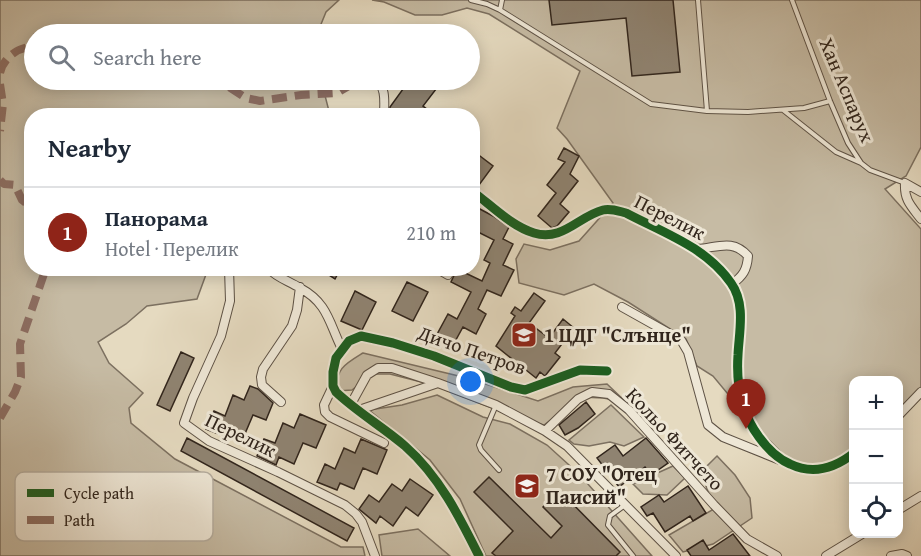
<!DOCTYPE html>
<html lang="en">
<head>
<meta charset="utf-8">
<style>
  body { margin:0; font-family:"Gentium Book Plus",serif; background:#f6f6f7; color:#1f2937 }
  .controls { position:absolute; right:18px; bottom:18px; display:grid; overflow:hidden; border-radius:12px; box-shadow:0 3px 15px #0003 }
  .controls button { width:54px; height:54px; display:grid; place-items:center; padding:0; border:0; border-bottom:2px solid #e0e1e3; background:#fff; color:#1f2937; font:30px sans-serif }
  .you { position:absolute; left:471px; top:382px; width:21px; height:21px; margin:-15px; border:4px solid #fff; border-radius:50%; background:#1a73e8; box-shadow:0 0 0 9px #1a73e833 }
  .badge { display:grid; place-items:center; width:39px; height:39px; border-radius:50%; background:#8f2418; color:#fff; font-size:20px; font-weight:700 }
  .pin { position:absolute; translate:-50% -50px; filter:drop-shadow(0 2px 3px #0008) }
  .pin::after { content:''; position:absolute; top:32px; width:21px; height:18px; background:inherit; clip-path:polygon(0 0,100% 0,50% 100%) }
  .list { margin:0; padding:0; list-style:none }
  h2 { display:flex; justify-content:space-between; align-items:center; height:78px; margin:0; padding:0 24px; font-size:26px }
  h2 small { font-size:20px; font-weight:400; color:#747a83 }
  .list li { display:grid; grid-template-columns:39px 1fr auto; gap:18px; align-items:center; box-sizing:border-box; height:90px; padding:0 24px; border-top:2px solid #e0e1e3 }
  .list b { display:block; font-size:22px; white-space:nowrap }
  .list p { margin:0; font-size:20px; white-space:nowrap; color:#747a83 }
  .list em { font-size:20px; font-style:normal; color:#747a83 }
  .icon { flex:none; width:33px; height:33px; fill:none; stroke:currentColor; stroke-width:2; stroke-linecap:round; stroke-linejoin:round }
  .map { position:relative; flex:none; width:921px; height:556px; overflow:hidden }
  .search { position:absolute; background:#fff; box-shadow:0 3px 15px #0003; left:24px; top:24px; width:456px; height:66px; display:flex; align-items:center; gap:15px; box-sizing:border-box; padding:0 21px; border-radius:33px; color:#747a83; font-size:22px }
  .panel { position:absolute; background:#fff; box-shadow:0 3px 15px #0003; left:24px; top:108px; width:456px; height:168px; border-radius:24px }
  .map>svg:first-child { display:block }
</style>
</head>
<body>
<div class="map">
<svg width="921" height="556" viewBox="0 0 921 556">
  <rect width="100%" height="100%" fill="#e5dac0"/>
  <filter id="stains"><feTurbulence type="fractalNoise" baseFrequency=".00333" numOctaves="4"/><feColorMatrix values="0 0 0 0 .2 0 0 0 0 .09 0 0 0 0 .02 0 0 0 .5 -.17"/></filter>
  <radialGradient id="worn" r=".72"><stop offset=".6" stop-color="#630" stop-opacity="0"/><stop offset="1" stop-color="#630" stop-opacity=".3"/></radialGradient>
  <path fill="#c6bba4" stroke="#7c7060" stroke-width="1.5" d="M 0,0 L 339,0 L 326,12 L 317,34 L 34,34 L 34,80 L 321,80 L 330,115 L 32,116 L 32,268 L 208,269 L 197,299 L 147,306 L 126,324 L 98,342 L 109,363 L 143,393 L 129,408 L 131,423 L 175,459 L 341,547 L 363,547 L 365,556 L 0,556 Z
    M 372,0 L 921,0 L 921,147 L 906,176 L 885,189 L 921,229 L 921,387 L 899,411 L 898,380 L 854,380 L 853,450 L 833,462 L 810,466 L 787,458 L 752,423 L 713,376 L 697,366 L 686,339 L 628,302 L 594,284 L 564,295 L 519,283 L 516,259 L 524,244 L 550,250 L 579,241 L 613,203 L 567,139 L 557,128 L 580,71 L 489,14 L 467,8 L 442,15 L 415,15 L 384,2 Z
    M 363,353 L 467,378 L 538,401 L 573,387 L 607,384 L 626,402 L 603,398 L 582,397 L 544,425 L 523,420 L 433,385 L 390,374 L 372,374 L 352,390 L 337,391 C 335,369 345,364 363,353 Z
    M 437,395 L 483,417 L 510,424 L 547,445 L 579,474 L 652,556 L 486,556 L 460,499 L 430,460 L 369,410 L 402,405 Z
    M 611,405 L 644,437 L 624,446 L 610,442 L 589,446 L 574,444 L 569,440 Z
    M 717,456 L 735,475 L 750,498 L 752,518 L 713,544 L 683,552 L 669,535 L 714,509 L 701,472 Z
    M 673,466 L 685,478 L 667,495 L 643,494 L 633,484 Z
    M 418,529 L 450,556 L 382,556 L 379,535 Z"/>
  <path fill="#8f8371" stroke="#31251c" stroke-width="1.5" d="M 549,0 L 673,0 L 680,72 L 632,76 L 626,18 L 552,25 Z
    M 399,80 L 443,80 L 423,106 L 436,116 L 390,116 L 390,107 L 406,85 Z
    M 564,148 L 579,156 L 570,174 L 578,181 L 560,204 L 569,212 L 557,226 L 552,228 L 538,216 L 556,193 L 547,185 L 565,162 L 558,159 Z
    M 476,153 L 493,166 L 479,185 L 472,179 L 472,158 Z
    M 478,208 L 493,216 L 509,227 L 503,239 L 513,244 L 503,265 L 514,270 L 501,296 L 487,290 L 478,309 L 486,314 L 476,334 L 463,327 L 452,347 L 435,338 L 448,314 L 457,319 L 471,292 L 451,282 L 457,269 L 482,281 L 490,263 L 484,260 L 494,240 L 472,229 L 472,221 Z
    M 318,268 L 341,268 L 335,279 Z
    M 407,282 L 428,292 L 413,321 L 392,311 Z
    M 355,291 L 376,302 L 362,330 L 341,321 Z
    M 534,293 L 545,301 L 529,323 L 549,338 L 563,319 L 574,328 L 555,353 L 560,357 L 545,376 L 540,372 L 536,378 L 521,366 L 517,372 L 508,365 L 512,359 L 496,346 L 515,316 L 511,313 L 515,307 L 521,311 Z
    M 181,352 L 194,358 L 170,411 L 157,405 Z
    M 250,386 L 258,389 L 273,403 L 266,420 L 253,415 L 244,436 L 229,430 L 226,437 L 206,429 L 214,411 L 225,416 L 233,395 L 244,400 Z
    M 586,402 L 595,414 L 578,428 L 565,435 L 559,425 Z
    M 300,414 L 326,425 L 316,448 L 303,443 L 294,464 L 279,457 L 276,465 L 257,456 L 264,439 L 275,443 L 283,423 L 294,428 Z
    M 187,438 L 354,528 L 347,541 L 181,451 Z
    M 646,438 L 668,463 L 651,475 L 645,467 L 619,487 L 597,458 L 615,445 L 623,456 Z
    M 361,439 L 387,450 L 377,474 L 363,468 L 354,489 L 340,483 L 337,490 L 317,482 L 325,464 L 335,469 L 344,448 L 355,453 Z
    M 489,477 L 551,538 L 562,526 L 543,507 L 559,490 L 620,552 L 616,556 L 496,556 L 492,553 L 513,531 L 474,492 Z
    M 410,479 L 433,495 L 418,516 L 406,507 L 393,526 L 380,516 L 376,523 L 359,509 L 369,495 L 379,502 L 392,484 L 402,491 Z
    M 688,486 L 706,513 L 693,521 L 690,516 L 665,532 L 653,513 L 647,516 L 641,507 L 659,495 L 664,502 Z
    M 733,534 L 750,556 L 691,556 L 687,550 L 703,540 L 709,550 Z"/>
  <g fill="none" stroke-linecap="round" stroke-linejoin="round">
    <g stroke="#5e5245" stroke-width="6">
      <path id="lane" d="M 471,0 L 487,4 L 500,10 L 651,104 L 707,111 L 748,112 L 804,108 L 830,101
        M 698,0 L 707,111
        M 792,0 L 830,101 L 848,143 L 861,163 L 870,170 L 905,183
        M 500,10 L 502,0
        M 783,110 L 836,152 L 861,163
        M 496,405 L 479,445 L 481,450 L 499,470
        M 625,505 L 610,516 L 608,525 L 633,556"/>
    </g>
    <g stroke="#5e5245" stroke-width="10">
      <path id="street" d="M 375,80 C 387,87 384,103 384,116
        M 472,191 C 491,205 511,226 534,233 C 562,242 579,216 603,210 C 611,208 618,211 626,213 C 664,233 706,247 731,283 C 746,304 739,332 738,355 C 736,385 741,413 759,437 C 767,448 778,459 790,464 C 813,475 835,468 854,453
        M 921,192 L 905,183 C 904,200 911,206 921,219
        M 698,249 C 719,247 733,239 748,256 C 747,270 743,276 732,284
        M 229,268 L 230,301 L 221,336 L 193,398 L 184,423 L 209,441 L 278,472 L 345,505 L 356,514 L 362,522 L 375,556
        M 268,268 C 277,278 289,281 300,288 C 328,303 329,323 342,349
        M 436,268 L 448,275
        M 622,307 L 681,340 L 688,352 L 708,425 L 723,437 L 780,460
        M 333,386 L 324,405 L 325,412 L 330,417 L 384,443
        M 281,402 L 262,385 L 261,377 L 263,369 L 292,326 L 297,310 L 300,287
        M 351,404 L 367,375 L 378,368 L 392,368 L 438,383 L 496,405 L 545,431 L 567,446 L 676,556
        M 359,410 L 438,383
        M 898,416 L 921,392
        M 545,431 L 578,399 L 592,392 L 609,394 L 629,410 L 714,505 L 747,539 L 777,556
        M 898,510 L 921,496
        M 479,556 C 459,516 439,476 405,446 C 383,427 357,412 336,392 L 333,386 L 333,372 L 336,358 L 349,341 L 361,336 L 393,343 L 434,356 L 511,387 L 525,390 L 580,370 L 607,371
        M 826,556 L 862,534
        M 891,556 L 902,554 L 907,556"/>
    </g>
    <use href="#lane" stroke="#eee7d6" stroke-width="4"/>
    <use href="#street" stroke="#eee7d6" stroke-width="8"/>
    <path stroke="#8d6e63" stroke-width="8" stroke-dasharray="15 8" stroke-linecap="butt" d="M 0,73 C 3,58 19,46 34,47
      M 208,80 L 224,84 L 246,98 L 260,101 L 301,95 L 337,93 L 359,80
      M 0,84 L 3,104 L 0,131
      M 0,180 L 4,184 L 15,185 L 22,200 L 32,208
      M 0,418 L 15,392 L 21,377 L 20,344 L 46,268"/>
    <g stroke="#eee7d6" stroke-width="13">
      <path id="cycleway" d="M 472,191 C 491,205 511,226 534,233 C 562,242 579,216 603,210 C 611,208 618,211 626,213 C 664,233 706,247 731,283 C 746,304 739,332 738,355 C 736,385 741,413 759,437 C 767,448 778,459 790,464 C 813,475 835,468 854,453
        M 479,556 C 459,516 439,476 405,446 C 383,427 357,412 336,392 L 333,386 L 333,372 L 336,358 L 349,341 L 361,336 L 393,343 L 434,356 L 511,387 L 525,390 L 580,370 L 607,371"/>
    </g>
    <use href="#cycleway" stroke="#1b5e20" stroke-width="9"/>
  </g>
  <defs>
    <g id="school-square" transform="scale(1.35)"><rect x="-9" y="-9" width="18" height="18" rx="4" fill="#8f2418" stroke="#eee7d6"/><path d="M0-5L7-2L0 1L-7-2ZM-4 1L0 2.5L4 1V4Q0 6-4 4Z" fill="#fff"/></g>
  </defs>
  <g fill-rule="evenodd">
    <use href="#school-square" x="524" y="335"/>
    <use href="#school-square" x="527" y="486"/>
  </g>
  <g text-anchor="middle" stroke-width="6" stroke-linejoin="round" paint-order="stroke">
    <g font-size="20" fill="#31251c" stroke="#eee7d6">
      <text transform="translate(847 90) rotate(67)" y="7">Хан Аспарух</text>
      <text transform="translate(670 217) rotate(27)" y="7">Перелик</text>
      <text transform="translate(472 350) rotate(19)" y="7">Дичо Петров</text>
      <text transform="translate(241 435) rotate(26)" y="7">Перелик</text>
      <text transform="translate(675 439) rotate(47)" y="7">Кольо Фитчето</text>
    </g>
    <g font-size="20" font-weight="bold" fill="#31251c" stroke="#eee7d6" text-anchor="start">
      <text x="544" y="342">1 ЦДГ "Слънце"</text>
      <text x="546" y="481">7 СОУ "Отец<tspan x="546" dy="23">Паисий"</tspan></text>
    </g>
  </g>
  <rect x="15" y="472" width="198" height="69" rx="9" fill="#eee7d6" stroke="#b5ad9e" stroke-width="1.5"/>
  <rect x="27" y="489" width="27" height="8" fill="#1b5e20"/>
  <rect x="27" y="516" width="27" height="8" fill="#8d6e63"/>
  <g font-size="16" fill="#31251c">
    <text x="64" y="499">Cycle path</text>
    <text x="64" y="526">Path</text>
  </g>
  <rect width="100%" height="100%" filter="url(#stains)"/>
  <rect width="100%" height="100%" fill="url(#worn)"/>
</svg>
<div class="controls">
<button>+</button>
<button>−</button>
<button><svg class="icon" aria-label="locate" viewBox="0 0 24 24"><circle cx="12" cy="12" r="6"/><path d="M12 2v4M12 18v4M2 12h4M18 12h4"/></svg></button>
</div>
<div class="you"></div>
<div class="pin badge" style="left:746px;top:429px">1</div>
<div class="search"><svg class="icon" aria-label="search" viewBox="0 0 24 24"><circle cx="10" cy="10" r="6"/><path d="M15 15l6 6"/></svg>Search here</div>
<section class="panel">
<h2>Nearby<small></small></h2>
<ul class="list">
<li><span class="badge">1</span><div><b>Панорама</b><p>Hotel · Перелик</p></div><em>210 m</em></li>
</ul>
</section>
</div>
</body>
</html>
